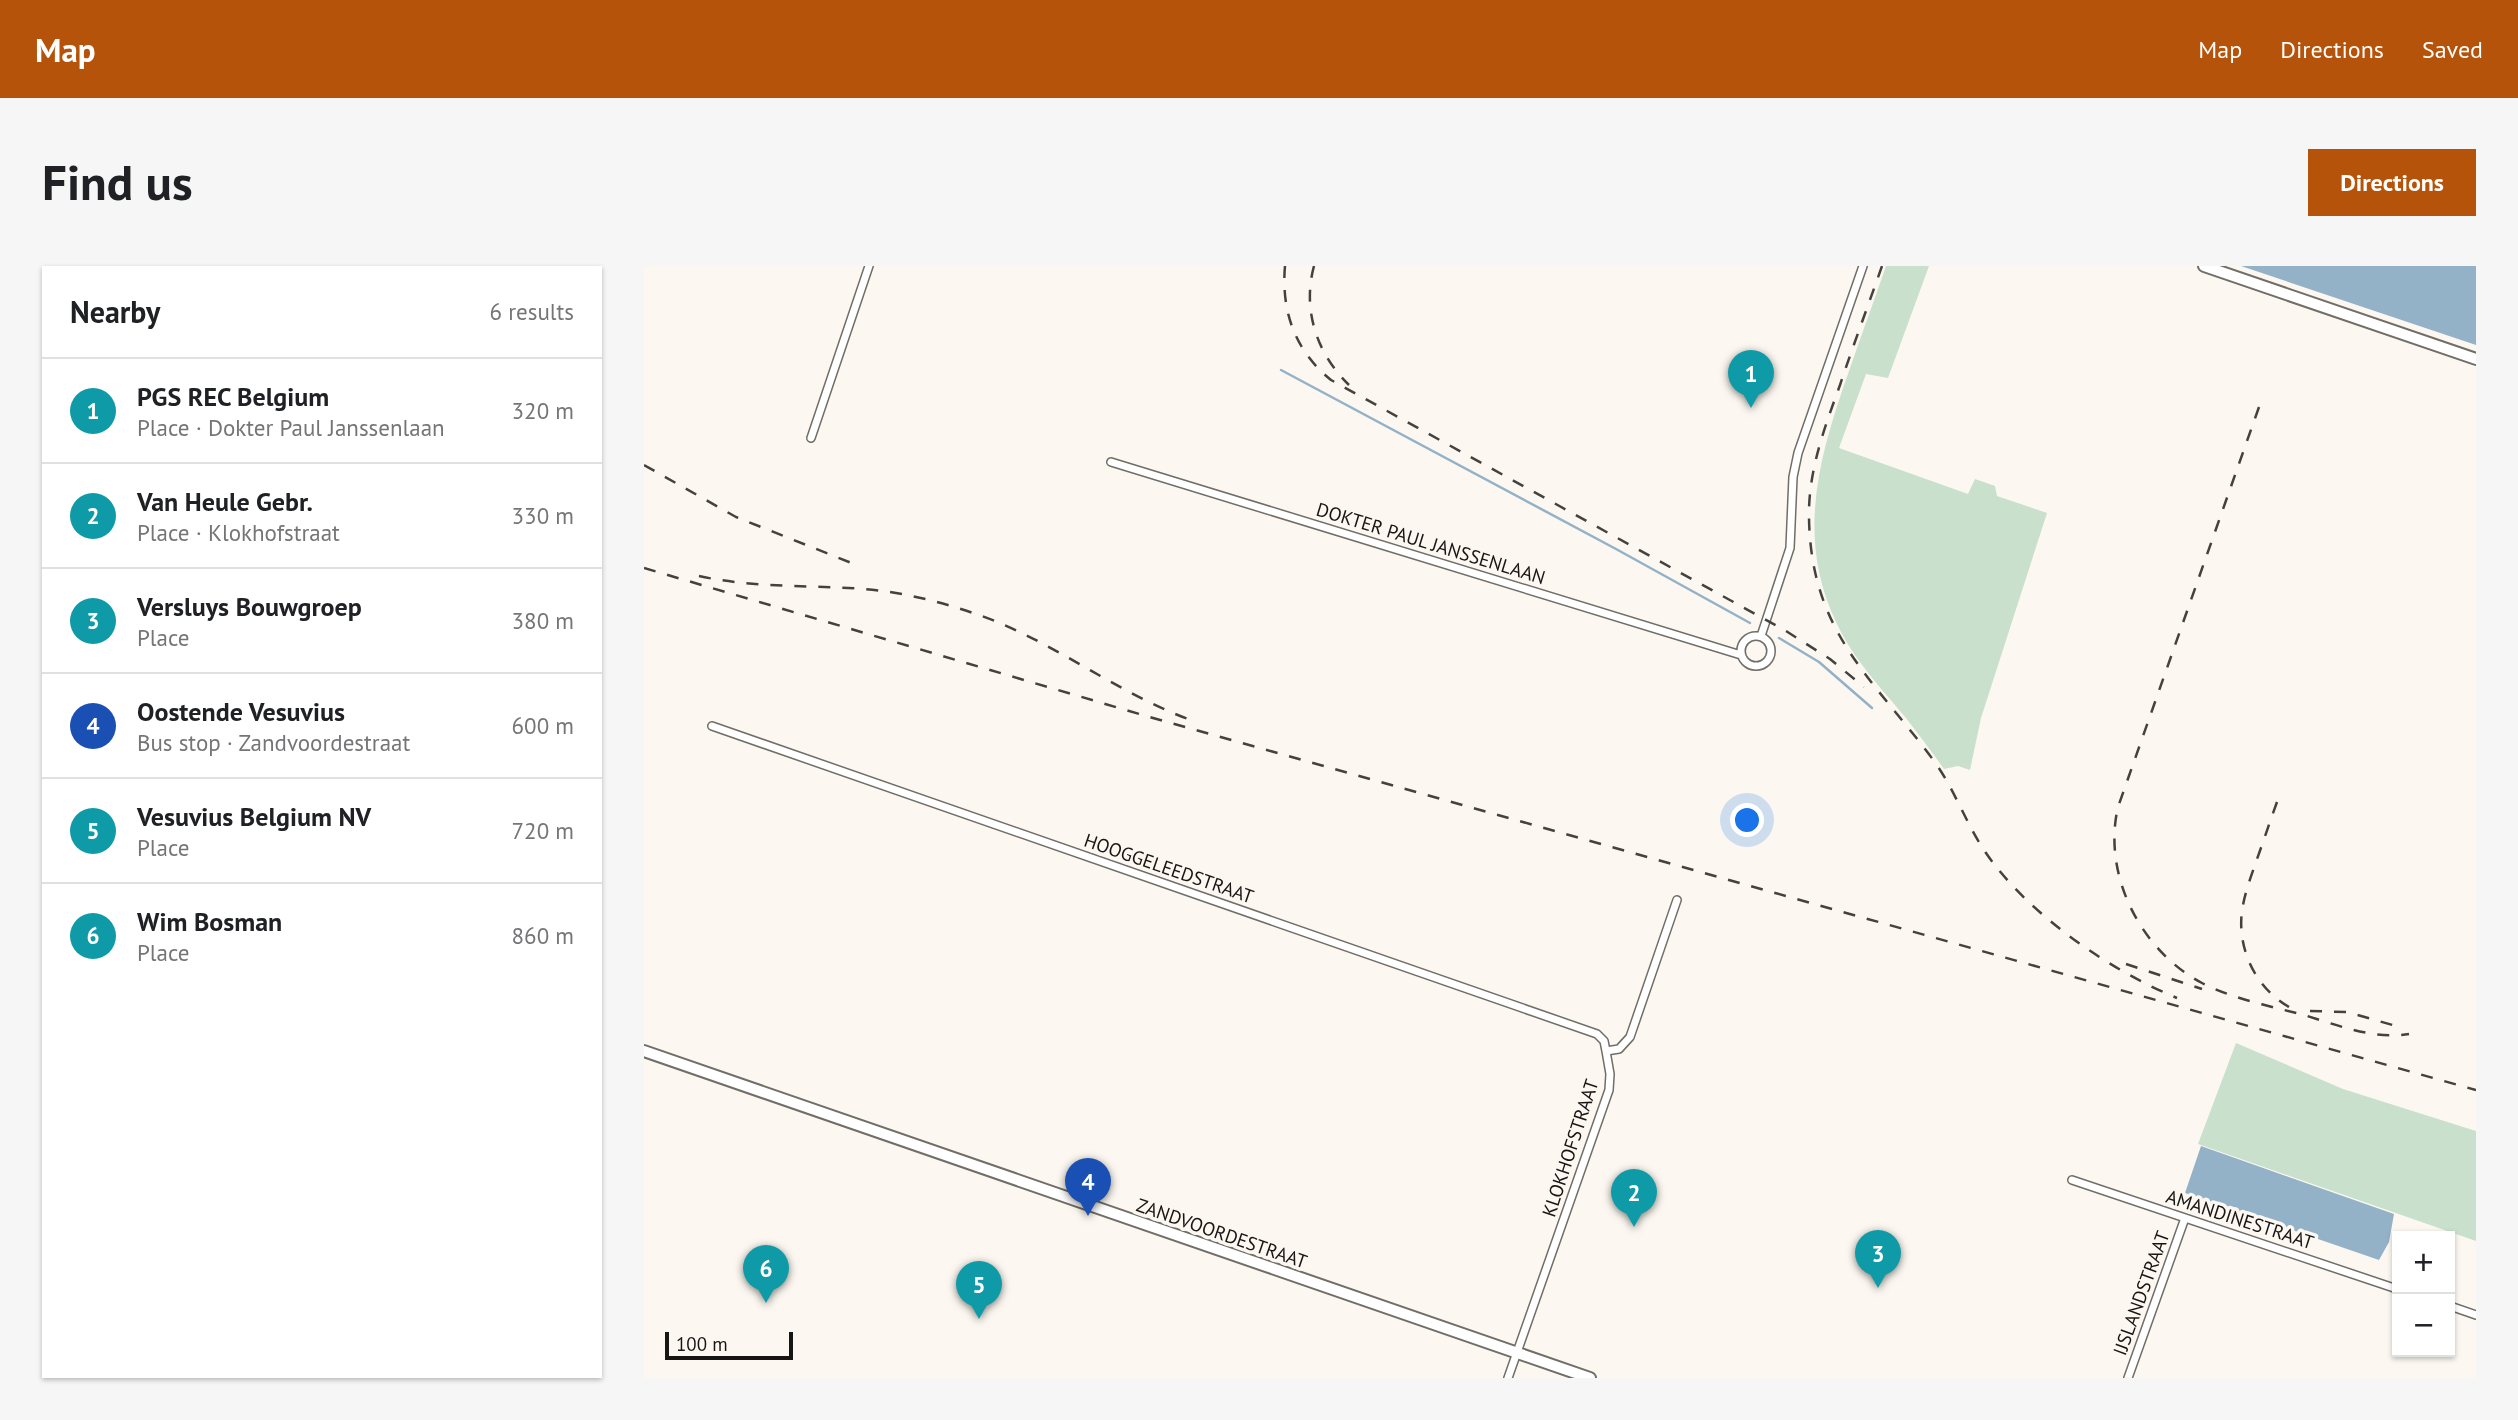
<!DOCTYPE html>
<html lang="en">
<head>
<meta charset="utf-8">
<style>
  body { margin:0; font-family:"PT Sans",sans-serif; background:#f6f6f6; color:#202124 }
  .controls { position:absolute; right:21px; bottom:21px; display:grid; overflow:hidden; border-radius:0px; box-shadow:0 2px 5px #0004 }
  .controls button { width:63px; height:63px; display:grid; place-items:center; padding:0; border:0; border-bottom:2px solid #e0e0e0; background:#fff; color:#202124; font:35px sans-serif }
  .scale { position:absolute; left:21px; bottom:18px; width:128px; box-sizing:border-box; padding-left:7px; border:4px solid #181614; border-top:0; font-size:19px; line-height:24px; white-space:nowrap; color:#181614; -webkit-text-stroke:5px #fcf8f1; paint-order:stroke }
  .you { position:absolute; left:1104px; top:555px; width:24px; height:24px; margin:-18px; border:5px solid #fff; border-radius:50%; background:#1a73e8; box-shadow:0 0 0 10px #1a73e833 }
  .badge { display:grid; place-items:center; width:46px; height:46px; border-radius:50%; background:#b45309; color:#fff; font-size:23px; font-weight:700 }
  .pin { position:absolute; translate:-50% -58px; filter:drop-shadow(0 2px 4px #0008) }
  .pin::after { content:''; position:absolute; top:37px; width:24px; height:21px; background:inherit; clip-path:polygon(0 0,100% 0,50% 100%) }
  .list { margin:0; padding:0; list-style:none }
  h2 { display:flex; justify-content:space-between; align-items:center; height:91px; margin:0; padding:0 28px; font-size:30px }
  h2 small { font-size:23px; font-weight:400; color:#757577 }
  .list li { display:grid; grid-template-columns:46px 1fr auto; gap:21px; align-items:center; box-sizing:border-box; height:105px; padding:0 28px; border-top:2px solid #e0e0e0 }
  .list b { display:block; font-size:26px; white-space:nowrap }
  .list p { margin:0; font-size:23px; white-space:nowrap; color:#757577 }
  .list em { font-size:23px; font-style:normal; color:#757577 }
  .map { position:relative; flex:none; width:1832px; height:1112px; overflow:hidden; border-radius:0px }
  header { display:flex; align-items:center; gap:42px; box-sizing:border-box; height:98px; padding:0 35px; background:#b45309; color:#fff }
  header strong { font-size:33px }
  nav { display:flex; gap:38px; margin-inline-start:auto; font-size:24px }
  .intro { display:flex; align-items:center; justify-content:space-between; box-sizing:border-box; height:168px; padding:0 42px }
  h1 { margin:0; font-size:49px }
  .button { padding:18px 32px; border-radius:0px; background:#b45309; color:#fff; font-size:24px; font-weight:700 }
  main { display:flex; gap:42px; padding:0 42px }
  aside { flex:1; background:#fff; border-radius:0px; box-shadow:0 2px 5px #0004 }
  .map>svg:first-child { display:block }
</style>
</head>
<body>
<header>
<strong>Map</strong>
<nav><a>Map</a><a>Directions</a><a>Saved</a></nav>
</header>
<div class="intro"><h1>Find us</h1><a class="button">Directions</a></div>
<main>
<aside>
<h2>Nearby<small>6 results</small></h2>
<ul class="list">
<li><span class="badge" style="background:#0f9aa8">1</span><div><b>PGS REC Belgium</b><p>Place · Dokter Paul Janssenlaan</p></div><em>320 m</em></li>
<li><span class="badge" style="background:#0f9aa8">2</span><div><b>Van Heule Gebr.</b><p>Place · Klokhofstraat</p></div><em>330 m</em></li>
<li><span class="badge" style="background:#0f9aa8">3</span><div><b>Versluys Bouwgroep</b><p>Place</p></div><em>380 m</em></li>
<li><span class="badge" style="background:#1a4fb4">4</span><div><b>Oostende Vesuvius</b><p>Bus stop · Zandvoordestraat</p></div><em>600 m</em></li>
<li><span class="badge" style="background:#0f9aa8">5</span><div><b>Vesuvius Belgium NV</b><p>Place</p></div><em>720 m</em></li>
<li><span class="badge" style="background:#0f9aa8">6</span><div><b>Wim Bosman</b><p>Place</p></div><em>860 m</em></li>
</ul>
</aside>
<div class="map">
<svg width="1832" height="1112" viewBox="0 0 1832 1112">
  <rect width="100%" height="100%" fill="#fcf8f1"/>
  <path fill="#c8e0cc" d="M 1242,0 L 1285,0 L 1244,112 L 1222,108 L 1195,182 L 1324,228 L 1331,213 L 1351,220 L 1353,230 L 1403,247 L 1337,452 L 1326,504 L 1314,500 L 1300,503 C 1288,486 1275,469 1262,452 C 1237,422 1210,394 1193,358 C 1151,272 1175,190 1205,105 C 1217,70 1230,35 1242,0 Z
    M 1592,777 L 1699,823 L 1832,865 L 1832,975 L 1554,878 Z"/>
  <path fill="#93b1c7" d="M 1597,0 L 1832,0 L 1832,79 Z
    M 1557,880 L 1750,948 L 1745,976 L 1735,994 L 1541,927 Z"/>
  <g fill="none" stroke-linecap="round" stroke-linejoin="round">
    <path stroke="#93b1c7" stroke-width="2.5" d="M 637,104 L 972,283 L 1106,357
      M 1135,372 L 1175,396 L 1228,442"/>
    <g stroke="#716d67" stroke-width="10">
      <path id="street" d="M 167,172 L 225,0
        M 467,196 L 1097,389
        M1097 385a15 15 0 1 1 30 0a15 15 0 1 1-30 0Z
        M 1117,370 L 1146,282 L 1149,211 L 1154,187 L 1219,0
        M 68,460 L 953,768 L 960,775 L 962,785
        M 1428,914 L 1753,1023
        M 1806,1040 L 1832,1049
        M 864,1112 L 965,824 L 966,808 L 962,785 L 975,783 L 986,771 L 1033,634
        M 1484,1112 L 1541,952"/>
    </g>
    <g stroke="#716d67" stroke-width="14">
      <path id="secondary" d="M 1560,0 L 1832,93
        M 0,785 L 946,1112"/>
    </g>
    <use href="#street" stroke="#fff" stroke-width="7"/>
    <use href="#secondary" stroke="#fff" stroke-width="10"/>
    <path stroke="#44413e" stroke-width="2.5" stroke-dasharray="12 12" stroke-linecap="butt" d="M 641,0 C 637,45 651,85 687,114 L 1142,365 L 1186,393 L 1220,421
      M 670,0 C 658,44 673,88 705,119
      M 1238,0 C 1224,40 1209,80 1196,119 C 1180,163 1164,206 1165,252 C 1167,367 1228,411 1290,495 C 1311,524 1322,558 1342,587 C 1384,648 1465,704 1533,732
      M 1615,141 L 1474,541 C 1458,609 1497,685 1558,717 C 1589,733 1626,740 1660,749 C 1693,759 1730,774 1765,768
      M 0,199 L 92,251 L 210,298
      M 0,302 L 509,452 L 1832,824
      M 55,310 C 109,322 165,319 220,323 C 257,326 294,335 329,347 C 405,372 469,425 544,453
      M 1633,536 C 1626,555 1620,574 1613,593 C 1608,608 1602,623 1599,639 C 1591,679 1610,721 1645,741
      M 1482,698 L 1558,723
      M 1666,745 L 1703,746 L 1759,762"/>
  </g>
  <g text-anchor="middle" stroke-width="7" stroke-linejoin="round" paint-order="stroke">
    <g font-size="19" fill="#181614" stroke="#fcf8f1">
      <text transform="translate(787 277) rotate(17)" y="7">DOKTER PAUL JANSSENLAAN</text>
      <text transform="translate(525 602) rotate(19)" y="7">HOOGGELEEDSTRAAT</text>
      <text transform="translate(926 882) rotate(-72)" y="7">KLOKHOFSTRAAT</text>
      <text transform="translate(1596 953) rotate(18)" y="7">AMANDINESTRAAT</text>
      <text transform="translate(578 967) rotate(19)" y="7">ZANDVOORDESTRAAT</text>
      <text transform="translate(1497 1027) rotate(-70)" y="7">IJSLANDSTRAAT</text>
    </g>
  </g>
</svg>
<div class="controls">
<button>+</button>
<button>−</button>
</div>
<div class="scale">100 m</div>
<div class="you"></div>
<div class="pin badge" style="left:1107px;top:142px;background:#0f9aa8">1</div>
<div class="pin badge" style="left:990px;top:961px;background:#0f9aa8">2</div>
<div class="pin badge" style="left:1234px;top:1022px;background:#0f9aa8">3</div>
<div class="pin badge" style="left:444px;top:950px;background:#1a4fb4">4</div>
<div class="pin badge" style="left:335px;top:1053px;background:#0f9aa8">5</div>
<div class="pin badge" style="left:122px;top:1037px;background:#0f9aa8">6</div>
</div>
</main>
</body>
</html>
